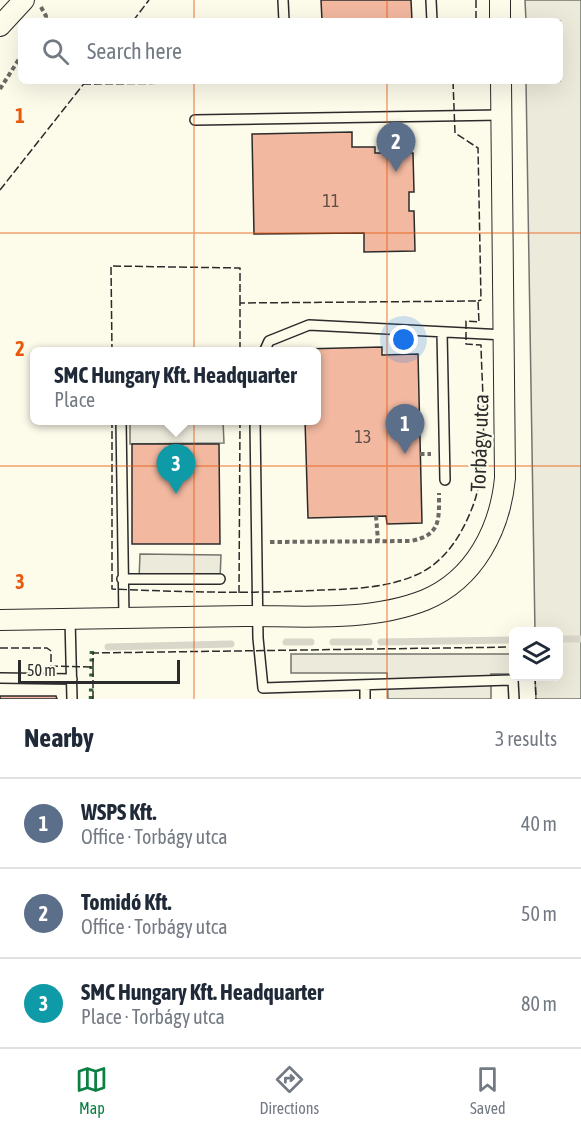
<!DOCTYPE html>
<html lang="en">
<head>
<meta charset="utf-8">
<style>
  body { margin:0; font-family:"Asap Condensed",sans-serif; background:#f2f2f3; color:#1f2937 }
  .controls { position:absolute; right:18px; bottom:18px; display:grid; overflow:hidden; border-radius:9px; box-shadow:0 6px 24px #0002 }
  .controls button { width:54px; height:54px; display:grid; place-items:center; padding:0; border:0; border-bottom:2px solid #e0e1e3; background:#fff; color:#1f2937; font:30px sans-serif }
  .scale { position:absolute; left:18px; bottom:15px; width:162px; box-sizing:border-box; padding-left:6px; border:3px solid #2b2b2b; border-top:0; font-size:16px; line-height:21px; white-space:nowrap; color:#2b2b2b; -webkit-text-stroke:4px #fdfbea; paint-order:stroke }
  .you { position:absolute; left:404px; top:340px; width:21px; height:21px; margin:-15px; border:4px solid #fff; border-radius:50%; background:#1a73e8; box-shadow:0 0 0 9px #1a73e833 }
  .badge { display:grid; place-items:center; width:39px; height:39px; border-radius:50%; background:#0b8043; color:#fff; font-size:20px; font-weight:700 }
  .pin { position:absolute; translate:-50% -50px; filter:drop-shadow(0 2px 3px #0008) }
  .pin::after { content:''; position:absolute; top:32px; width:21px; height:18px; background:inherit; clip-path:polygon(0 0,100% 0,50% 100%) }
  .popup { position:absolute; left:30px; top:347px; width:291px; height:78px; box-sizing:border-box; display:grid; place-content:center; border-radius:9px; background:#fff; filter:drop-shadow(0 2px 4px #0005); font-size:20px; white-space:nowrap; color:#747a83 }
  .popup b { font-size:22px; color:#1f2937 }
  .popup::after { content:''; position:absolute; left:50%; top:100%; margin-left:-12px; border:12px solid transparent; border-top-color:#fff }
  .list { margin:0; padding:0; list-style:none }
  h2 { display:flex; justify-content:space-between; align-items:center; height:78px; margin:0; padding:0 24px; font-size:26px }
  h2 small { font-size:20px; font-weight:400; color:#747a83 }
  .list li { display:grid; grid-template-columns:39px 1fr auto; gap:18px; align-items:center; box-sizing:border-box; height:90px; padding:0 24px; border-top:2px solid #e0e1e3 }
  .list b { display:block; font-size:22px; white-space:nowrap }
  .list p { margin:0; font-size:20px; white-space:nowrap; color:#747a83 }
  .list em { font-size:20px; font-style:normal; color:#747a83 }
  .icon { flex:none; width:33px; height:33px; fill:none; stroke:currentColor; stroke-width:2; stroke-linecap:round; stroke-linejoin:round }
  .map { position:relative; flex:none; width:581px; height:699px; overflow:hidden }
  .search { position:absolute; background:#fff; box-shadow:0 6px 24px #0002; left:18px; right:18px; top:18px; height:66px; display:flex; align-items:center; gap:15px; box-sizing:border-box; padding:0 21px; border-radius:9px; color:#747a83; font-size:22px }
  .sheet { height:348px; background:#fff }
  nav { display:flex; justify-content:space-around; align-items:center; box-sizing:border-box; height:84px; border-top:2px solid #e0e1e3; background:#fff; font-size:16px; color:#747a83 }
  nav a { display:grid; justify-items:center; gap:3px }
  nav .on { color:#0b8043 }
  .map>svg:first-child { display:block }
</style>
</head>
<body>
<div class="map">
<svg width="581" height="699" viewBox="0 0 581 699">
  <rect width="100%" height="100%" fill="#fdfbea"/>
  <path fill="#ecebdb" stroke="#74746e" stroke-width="1.5" d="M 525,0 L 581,0 L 581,699 L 536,699 L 535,677 L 558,676 L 558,632 L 535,631 L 526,81 L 560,81 L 560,21 L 526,21 Z"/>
  <path fill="#eceadb" stroke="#74746e" stroke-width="1.5" d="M 130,421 L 223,421 L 224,443 L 130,444 Z
    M 140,554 L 221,555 L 220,579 L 139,579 Z
    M 291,654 L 513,654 L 513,674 L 491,674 L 491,699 L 388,699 L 387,673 L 291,673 Z"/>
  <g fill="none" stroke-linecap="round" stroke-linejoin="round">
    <path stroke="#d8d7c9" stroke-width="7" d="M 558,639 L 581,639
      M 286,642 L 311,642
      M 333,642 L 369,642
      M 381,642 L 514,640
      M 108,647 L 231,644"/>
  </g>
  <path fill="#f2b8a0" stroke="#2b2b2b" stroke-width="1.5" d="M 321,0 L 411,0 L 412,21 L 322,21 Z
    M 352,132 L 352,147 L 375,147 L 375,153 L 413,153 L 414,192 L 409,192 L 409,211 L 414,211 L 415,251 L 364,252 L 364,233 L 254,234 L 252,134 Z
    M 382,347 L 382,355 L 418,354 L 422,523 L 387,524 L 386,516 L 308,518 L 305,420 L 317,420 L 317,352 L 303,352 L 303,349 Z
    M 132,444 L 219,444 L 220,544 L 132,544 Z
    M 0,696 L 56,696 L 57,699 L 0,699 Z"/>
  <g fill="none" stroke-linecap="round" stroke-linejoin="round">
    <g stroke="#2b2b2b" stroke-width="12">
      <path id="lane" d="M 283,0 L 284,21
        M 431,0 L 432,21
        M 195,120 L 501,115
        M 442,332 L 445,480
        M 264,352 L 269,341 L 309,325 L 505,335
        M 121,420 L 124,618
        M 255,420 L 258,638 L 263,688 L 513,680 L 514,699
        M 122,579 L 220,579
        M 70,619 L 72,699
        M 0,678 L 72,679
        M 365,685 L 365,699"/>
    </g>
    <g stroke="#2b2b2b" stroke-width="22">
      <path id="street" d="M 500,0 L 500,21
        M 0,26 L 24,0
        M 0,620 C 82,619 163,617 245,616 C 303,616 370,622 425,600 C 475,579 500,529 505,478 L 501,81"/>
    </g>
    <path stroke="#6a6964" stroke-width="4" stroke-dasharray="4.5 3" stroke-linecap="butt" d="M 41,7 L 46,16 L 45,21
      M 0,89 L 21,56
      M 420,454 L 431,454
      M 376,516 L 378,541
      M 270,542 L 411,541 C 441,535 439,520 439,493"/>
    <use href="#lane" stroke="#fdfbea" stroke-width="9"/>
    <use href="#street" stroke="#fdfbea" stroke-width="20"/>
    <path stroke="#34623c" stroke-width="4.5" stroke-dasharray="3 4.5" stroke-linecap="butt" d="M 91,699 L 92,648"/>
    <path stroke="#2b2b2b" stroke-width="1.5" stroke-dasharray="8 3" stroke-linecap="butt" d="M 476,0 L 476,21
      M 133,21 L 149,0
      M 453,81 L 455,133 L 478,148 L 481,300 L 478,301
      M 83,84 L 417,81
      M 0,190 L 86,81
      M 112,352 L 111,266 L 240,268 L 240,303
      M 112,420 L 112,589 C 182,592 252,594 322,590 C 353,589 387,588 416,575 C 446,562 463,533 474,503 C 489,458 482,393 481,345 L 466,344 L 466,321 L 479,322 L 478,301 L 240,303 L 240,352
      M 239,593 L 240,420
      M 0,648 L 47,648 L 51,651 L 51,666 L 93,667
      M 535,676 L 536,699
      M 93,699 L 93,653 L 514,647"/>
  </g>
  <path fill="none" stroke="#e8590c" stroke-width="1.5" stroke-opacity="0.55" d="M 194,0 L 194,21M 387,0 L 387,21M 194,81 L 194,699M 387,81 L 387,699M 0,233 L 581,233M 0,466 L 581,466"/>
  <g text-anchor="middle" stroke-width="4.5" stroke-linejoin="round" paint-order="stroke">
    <g font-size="18" fill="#5d4e48">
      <text x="331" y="207">11</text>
      <text x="363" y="443">13</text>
    </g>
    <g font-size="21" fill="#2b2b2b" stroke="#fdfbea">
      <text transform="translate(480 443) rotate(-88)" y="7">Torbágy utca</text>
    </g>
  </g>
  <g font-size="20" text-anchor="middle" font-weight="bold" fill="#e8590c" stroke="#fdfbea" stroke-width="4.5" stroke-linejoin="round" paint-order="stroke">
    <text x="20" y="123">1</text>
    <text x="20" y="356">2</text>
    <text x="20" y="589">3</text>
  </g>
</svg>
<div class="controls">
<button><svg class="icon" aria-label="layers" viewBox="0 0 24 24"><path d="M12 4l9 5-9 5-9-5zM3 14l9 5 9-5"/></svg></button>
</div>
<div class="scale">50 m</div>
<div class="you"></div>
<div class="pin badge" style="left:405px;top:454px;background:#5c6f8a">1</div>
<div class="pin badge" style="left:396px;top:172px;background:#5c6f8a">2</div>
<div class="pin badge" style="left:176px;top:494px;background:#0f9aa8">3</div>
<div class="popup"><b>SMC Hungary Kft. Headquarter</b>Place</div>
<div class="search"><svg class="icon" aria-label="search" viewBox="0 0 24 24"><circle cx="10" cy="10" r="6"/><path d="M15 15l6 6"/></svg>Search here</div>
</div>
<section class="sheet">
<h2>Nearby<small>3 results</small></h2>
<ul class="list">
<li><span class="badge" style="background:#5c6f8a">1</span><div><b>WSPS Kft.</b><p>Office · Torbágy utca</p></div><em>40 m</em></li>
<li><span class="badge" style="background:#5c6f8a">2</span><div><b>Tomidó Kft.</b><p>Office · Torbágy utca</p></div><em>50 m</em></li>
<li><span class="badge" style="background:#0f9aa8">3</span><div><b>SMC Hungary Kft. Headquarter</b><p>Place · Torbágy utca</p></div><em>80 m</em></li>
</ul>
</section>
<nav>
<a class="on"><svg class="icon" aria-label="map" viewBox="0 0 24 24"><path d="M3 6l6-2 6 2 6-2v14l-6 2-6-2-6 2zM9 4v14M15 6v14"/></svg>Map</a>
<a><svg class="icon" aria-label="directions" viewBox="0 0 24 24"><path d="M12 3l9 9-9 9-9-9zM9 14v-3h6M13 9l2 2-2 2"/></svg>Directions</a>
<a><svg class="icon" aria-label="saved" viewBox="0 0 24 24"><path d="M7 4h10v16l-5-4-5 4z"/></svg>Saved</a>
</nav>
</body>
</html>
